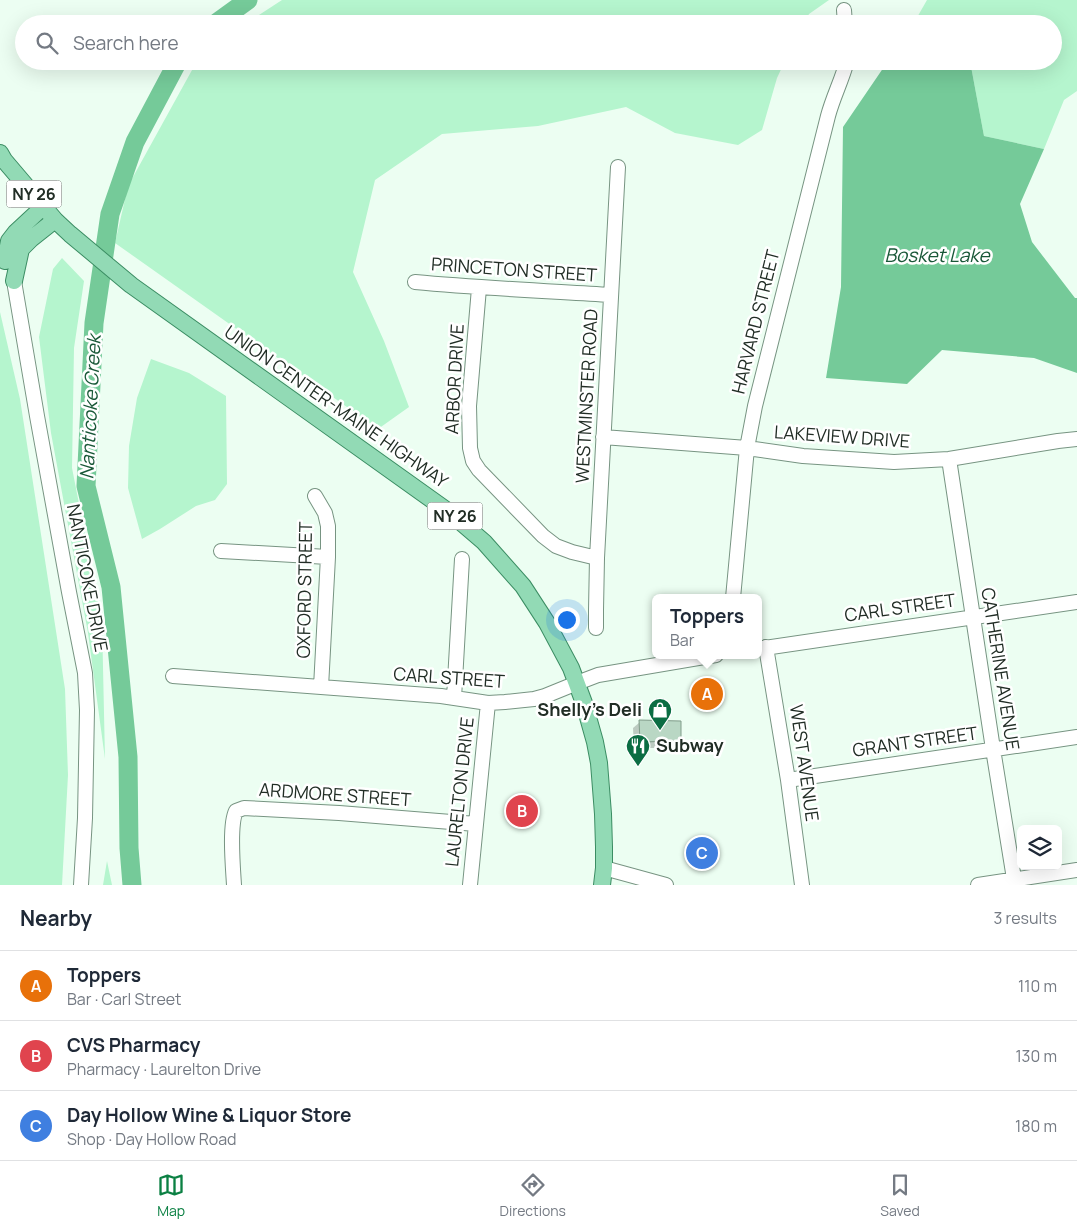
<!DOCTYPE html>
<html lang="en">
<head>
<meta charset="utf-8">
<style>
  body { margin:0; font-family:Manrope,sans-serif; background:#f6f6f7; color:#1f2937 }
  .controls { position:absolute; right:15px; bottom:15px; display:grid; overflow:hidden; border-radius:8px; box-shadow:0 5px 20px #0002 }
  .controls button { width:45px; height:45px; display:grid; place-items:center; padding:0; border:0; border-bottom:1px solid #e0e1e3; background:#fff; color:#1f2937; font:25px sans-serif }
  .you { position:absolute; left:566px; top:619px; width:18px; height:18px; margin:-12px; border:4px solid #fff; border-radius:50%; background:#1a73e8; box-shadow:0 0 0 8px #1a73e833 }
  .badge { display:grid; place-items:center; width:32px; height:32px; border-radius:50%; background:#0b8043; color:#fff; font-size:16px; font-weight:700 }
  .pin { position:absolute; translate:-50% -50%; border:2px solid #fff; box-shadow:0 1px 5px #0006 }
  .popup { position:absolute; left:652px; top:594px; width:110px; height:65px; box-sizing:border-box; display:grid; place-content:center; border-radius:8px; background:#fff; filter:drop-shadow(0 1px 4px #0005); font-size:16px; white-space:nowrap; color:#747a83 }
  .popup b { font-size:19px; color:#1f2937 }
  .popup::after { content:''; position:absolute; left:50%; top:100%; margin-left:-10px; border:10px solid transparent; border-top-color:#fff }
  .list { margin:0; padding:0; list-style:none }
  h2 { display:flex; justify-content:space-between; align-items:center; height:65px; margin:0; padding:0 20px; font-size:21px }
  h2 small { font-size:16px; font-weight:400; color:#747a83 }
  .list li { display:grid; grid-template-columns:32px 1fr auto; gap:15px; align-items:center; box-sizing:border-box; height:70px; padding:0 20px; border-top:1px solid #e0e1e3 }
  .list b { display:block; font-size:19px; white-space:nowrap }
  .list p { margin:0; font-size:16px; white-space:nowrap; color:#747a83 }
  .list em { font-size:16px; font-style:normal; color:#747a83 }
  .icon { flex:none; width:28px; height:28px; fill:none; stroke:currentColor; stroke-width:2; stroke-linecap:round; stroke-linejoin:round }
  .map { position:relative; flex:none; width:1077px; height:885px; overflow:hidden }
  .search { position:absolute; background:#fff; box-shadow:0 5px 20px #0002; left:15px; right:15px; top:15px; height:55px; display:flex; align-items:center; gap:12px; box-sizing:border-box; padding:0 18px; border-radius:28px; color:#747a83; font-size:19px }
  .sheet { height:275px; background:#fff }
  nav { display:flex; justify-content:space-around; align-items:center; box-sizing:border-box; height:70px; border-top:1px solid #e0e1e3; background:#fff; font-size:14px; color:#747a83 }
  nav a { display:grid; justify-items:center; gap:2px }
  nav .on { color:#0b8043 }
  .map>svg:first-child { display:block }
</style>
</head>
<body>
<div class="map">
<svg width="1077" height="885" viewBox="0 0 1077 885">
  <rect width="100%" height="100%" fill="#ecfef2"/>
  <path fill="#b5f5ce" d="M 282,0 L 829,0 L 809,14 L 804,24 L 245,24 Z
    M 927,0 L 1077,0 L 1077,91 L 1064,100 L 1044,149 L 984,136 L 970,61 L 1053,61 L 1053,24 L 944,24 L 915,21 Z
    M 197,61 L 785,61 L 777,78 L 762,130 L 738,145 L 675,133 L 626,107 L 538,126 L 442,134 L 375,180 L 353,272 L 384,341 L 409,407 L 378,429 L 115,243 L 128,186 Z
    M 62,258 L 84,281 L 74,348 L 72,468 L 102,621 L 105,759 L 88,633 L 51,433 L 39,337 L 53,269 Z
    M 0,312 L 20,399 L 65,689 L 68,775 L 62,885 L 0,885 Z
    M 151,359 L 189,373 L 226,396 L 227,484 L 215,500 L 196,506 L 160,529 L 142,539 L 128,488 L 129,446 L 137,398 Z
    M 107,861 L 112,885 L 103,885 Z"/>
  <path fill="#75ca99" d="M 888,61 L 970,61 L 984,136 L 1044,149 L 1020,204 L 1032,242 L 1075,298 L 1077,298 L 1077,373 L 1034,358 L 942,350 L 907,384 L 826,378 L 841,287 L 843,127 Z"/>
  <path fill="#0003" d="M 640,722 L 680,741 L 673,748 L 634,748 L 633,728 Z"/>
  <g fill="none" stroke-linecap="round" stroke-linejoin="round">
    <path stroke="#75ca99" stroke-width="19" d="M 215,24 L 248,0
      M 132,885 L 129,848 L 128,757 L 111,587 L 86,486 L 94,323 L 110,214 L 135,142 L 178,61"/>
  </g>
  <path fill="#b9d7c4" stroke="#809c8a" d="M 639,720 L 681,721 L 681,741 L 640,742 Z"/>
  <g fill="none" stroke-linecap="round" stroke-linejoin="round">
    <g stroke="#779482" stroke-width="16">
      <path id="minor" d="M 844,10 L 845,24
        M 14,281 L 37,416 L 69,592 L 85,673 L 87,710 L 85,818 L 81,885
        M 415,282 C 480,288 546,291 611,295
        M 479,288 L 469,406 L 470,448 L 473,461 L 479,470 L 543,536 L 556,546 L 572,552 L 597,558
        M 603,437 L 747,448 L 803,456 L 894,462 L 949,459 L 1058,441 L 1077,439
        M 949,459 L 993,749 L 1015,885
        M 315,496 L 325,513 L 328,526 L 328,557 L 321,687
        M 221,551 L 328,557
        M 733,598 L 747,448 L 755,406 L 828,116 C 833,97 842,80 847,61
        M 596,628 L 596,610 L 597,558 L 618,167
        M 766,647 L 788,780 L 802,885
        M 758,649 L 1077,602
        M 173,676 L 441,696 L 488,703 L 505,702 L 534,699 L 545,696 L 577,683 L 598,675 L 716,655
        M 454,698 L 462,559
        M 788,780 L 1077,737
        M 604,868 L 666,885
        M 234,885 C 233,868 229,825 236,811 L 244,808 L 339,813 L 476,824
        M 470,885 L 488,703
        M 978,885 L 1077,870"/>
    </g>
    <g stroke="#3b8d63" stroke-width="18">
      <path id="major" d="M 0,153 L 4,160 L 55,220 L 70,234 L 131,285 L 449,512 L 484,542 L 523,586 L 547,623 L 571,668 L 584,703 L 595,742 L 599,763 L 603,814 L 604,847 L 604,868 L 602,885
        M 5,261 L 9,241 L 16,232 L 44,206
        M 14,281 L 21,249 L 31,239 L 55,220"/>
    </g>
    <use href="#minor" stroke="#fff" stroke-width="14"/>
    <use href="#major" stroke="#92dab5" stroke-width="16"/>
  </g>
  <defs>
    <g id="shop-pin" transform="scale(1.25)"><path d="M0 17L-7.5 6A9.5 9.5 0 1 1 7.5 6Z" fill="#0b6d43" stroke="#fff"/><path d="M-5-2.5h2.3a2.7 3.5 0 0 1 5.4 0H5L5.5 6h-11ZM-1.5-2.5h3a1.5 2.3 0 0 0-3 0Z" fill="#fff"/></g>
    <g id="restaurant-pin" transform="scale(1.25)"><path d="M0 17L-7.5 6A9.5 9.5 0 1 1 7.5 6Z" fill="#0b6d43" stroke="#fff"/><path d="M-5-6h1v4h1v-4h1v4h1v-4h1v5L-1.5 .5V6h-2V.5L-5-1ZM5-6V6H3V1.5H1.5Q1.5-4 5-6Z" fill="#fff"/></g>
  </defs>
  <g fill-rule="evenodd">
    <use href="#shop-pin" x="660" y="710"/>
    <use href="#restaurant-pin" x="638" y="746"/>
  </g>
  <g text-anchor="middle" stroke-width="5" stroke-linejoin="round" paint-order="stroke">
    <g fill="#fff" stroke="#646c66" stroke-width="1">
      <rect x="6.5" y="180.5" width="55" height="27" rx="4"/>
      <rect x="427.5" y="502.5" width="55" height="27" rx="4"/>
    </g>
    <g font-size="16" font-weight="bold" fill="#212d25">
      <text x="34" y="200">NY 26</text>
      <text x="455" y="522">NY 26</text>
    </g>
    <g font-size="18" fill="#212d25" stroke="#fff">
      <text transform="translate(514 270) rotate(4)" y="6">PRINCETON STREET</text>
      <text transform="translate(756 322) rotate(-76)" y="6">HARVARD STREET</text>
      <text transform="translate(455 379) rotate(-87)" y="6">ARBOR DRIVE</text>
      <text transform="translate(587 396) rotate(-87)" y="6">WESTMINSTER ROAD</text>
      <text transform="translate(336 407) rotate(35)" y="6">UNION CENTER-MAINE HIGHWAY</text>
      <text transform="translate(842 437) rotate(4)" y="6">LAKEVIEW DRIVE</text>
      <text transform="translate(87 578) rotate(79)" y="6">NANTICOKE DRIVE</text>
      <text transform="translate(305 590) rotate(-89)" y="6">OXFORD STREET</text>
      <text transform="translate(900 608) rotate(-8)" y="6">CARL STREET</text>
      <text transform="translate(1000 669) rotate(81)" y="6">CATHERINE AVENUE</text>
      <text transform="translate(449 678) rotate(4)" y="6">CARL STREET</text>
      <text transform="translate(915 742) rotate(-8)" y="6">GRANT STREET</text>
      <text transform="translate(804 763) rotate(82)" y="6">WEST AVENUE</text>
      <text transform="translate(460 792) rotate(-84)" y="6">LAURELTON DRIVE</text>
      <text transform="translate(335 795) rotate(4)" y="6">ARDMORE STREET</text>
    </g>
    <g font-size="18" font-weight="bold" fill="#212d25" stroke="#fff" text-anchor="end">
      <text x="642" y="716">Shelly's Deli</text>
      <text x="656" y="752" text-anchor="start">Subway</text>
    </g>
    <g font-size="19" font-style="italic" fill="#195838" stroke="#fff">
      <text x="937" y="262">Bosket Lake</text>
      <text transform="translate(90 407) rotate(-87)" y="7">Nanticoke Creek</text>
    </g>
  </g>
</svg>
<div class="controls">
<button><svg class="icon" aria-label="layers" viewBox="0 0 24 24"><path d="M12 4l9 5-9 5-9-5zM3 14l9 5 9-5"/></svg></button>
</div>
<div class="you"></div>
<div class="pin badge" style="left:707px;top:694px;background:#e8710a">A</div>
<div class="popup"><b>Toppers</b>Bar</div>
<div class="pin badge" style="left:522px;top:811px;background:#e0444e">B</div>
<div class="pin badge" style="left:702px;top:853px;background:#3f7fe0">C</div>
<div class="search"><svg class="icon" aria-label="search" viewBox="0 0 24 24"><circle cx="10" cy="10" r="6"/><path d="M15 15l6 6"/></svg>Search here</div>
</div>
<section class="sheet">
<h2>Nearby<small>3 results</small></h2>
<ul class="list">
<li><span class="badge" style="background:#e8710a">A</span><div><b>Toppers</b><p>Bar · Carl Street</p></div><em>110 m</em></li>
<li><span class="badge" style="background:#e0444e">B</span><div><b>CVS Pharmacy</b><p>Pharmacy · Laurelton Drive</p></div><em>130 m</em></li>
<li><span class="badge" style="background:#3f7fe0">C</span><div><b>Day Hollow Wine &amp; Liquor Store</b><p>Shop · Day Hollow Road</p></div><em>180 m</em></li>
</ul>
</section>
<nav>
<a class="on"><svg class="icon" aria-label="map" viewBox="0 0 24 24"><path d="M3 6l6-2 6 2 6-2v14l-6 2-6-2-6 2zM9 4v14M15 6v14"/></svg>Map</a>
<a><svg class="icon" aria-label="directions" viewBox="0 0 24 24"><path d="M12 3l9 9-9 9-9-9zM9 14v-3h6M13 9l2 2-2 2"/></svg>Directions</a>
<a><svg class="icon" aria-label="saved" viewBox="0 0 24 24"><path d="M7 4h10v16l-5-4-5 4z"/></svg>Saved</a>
</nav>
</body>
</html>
